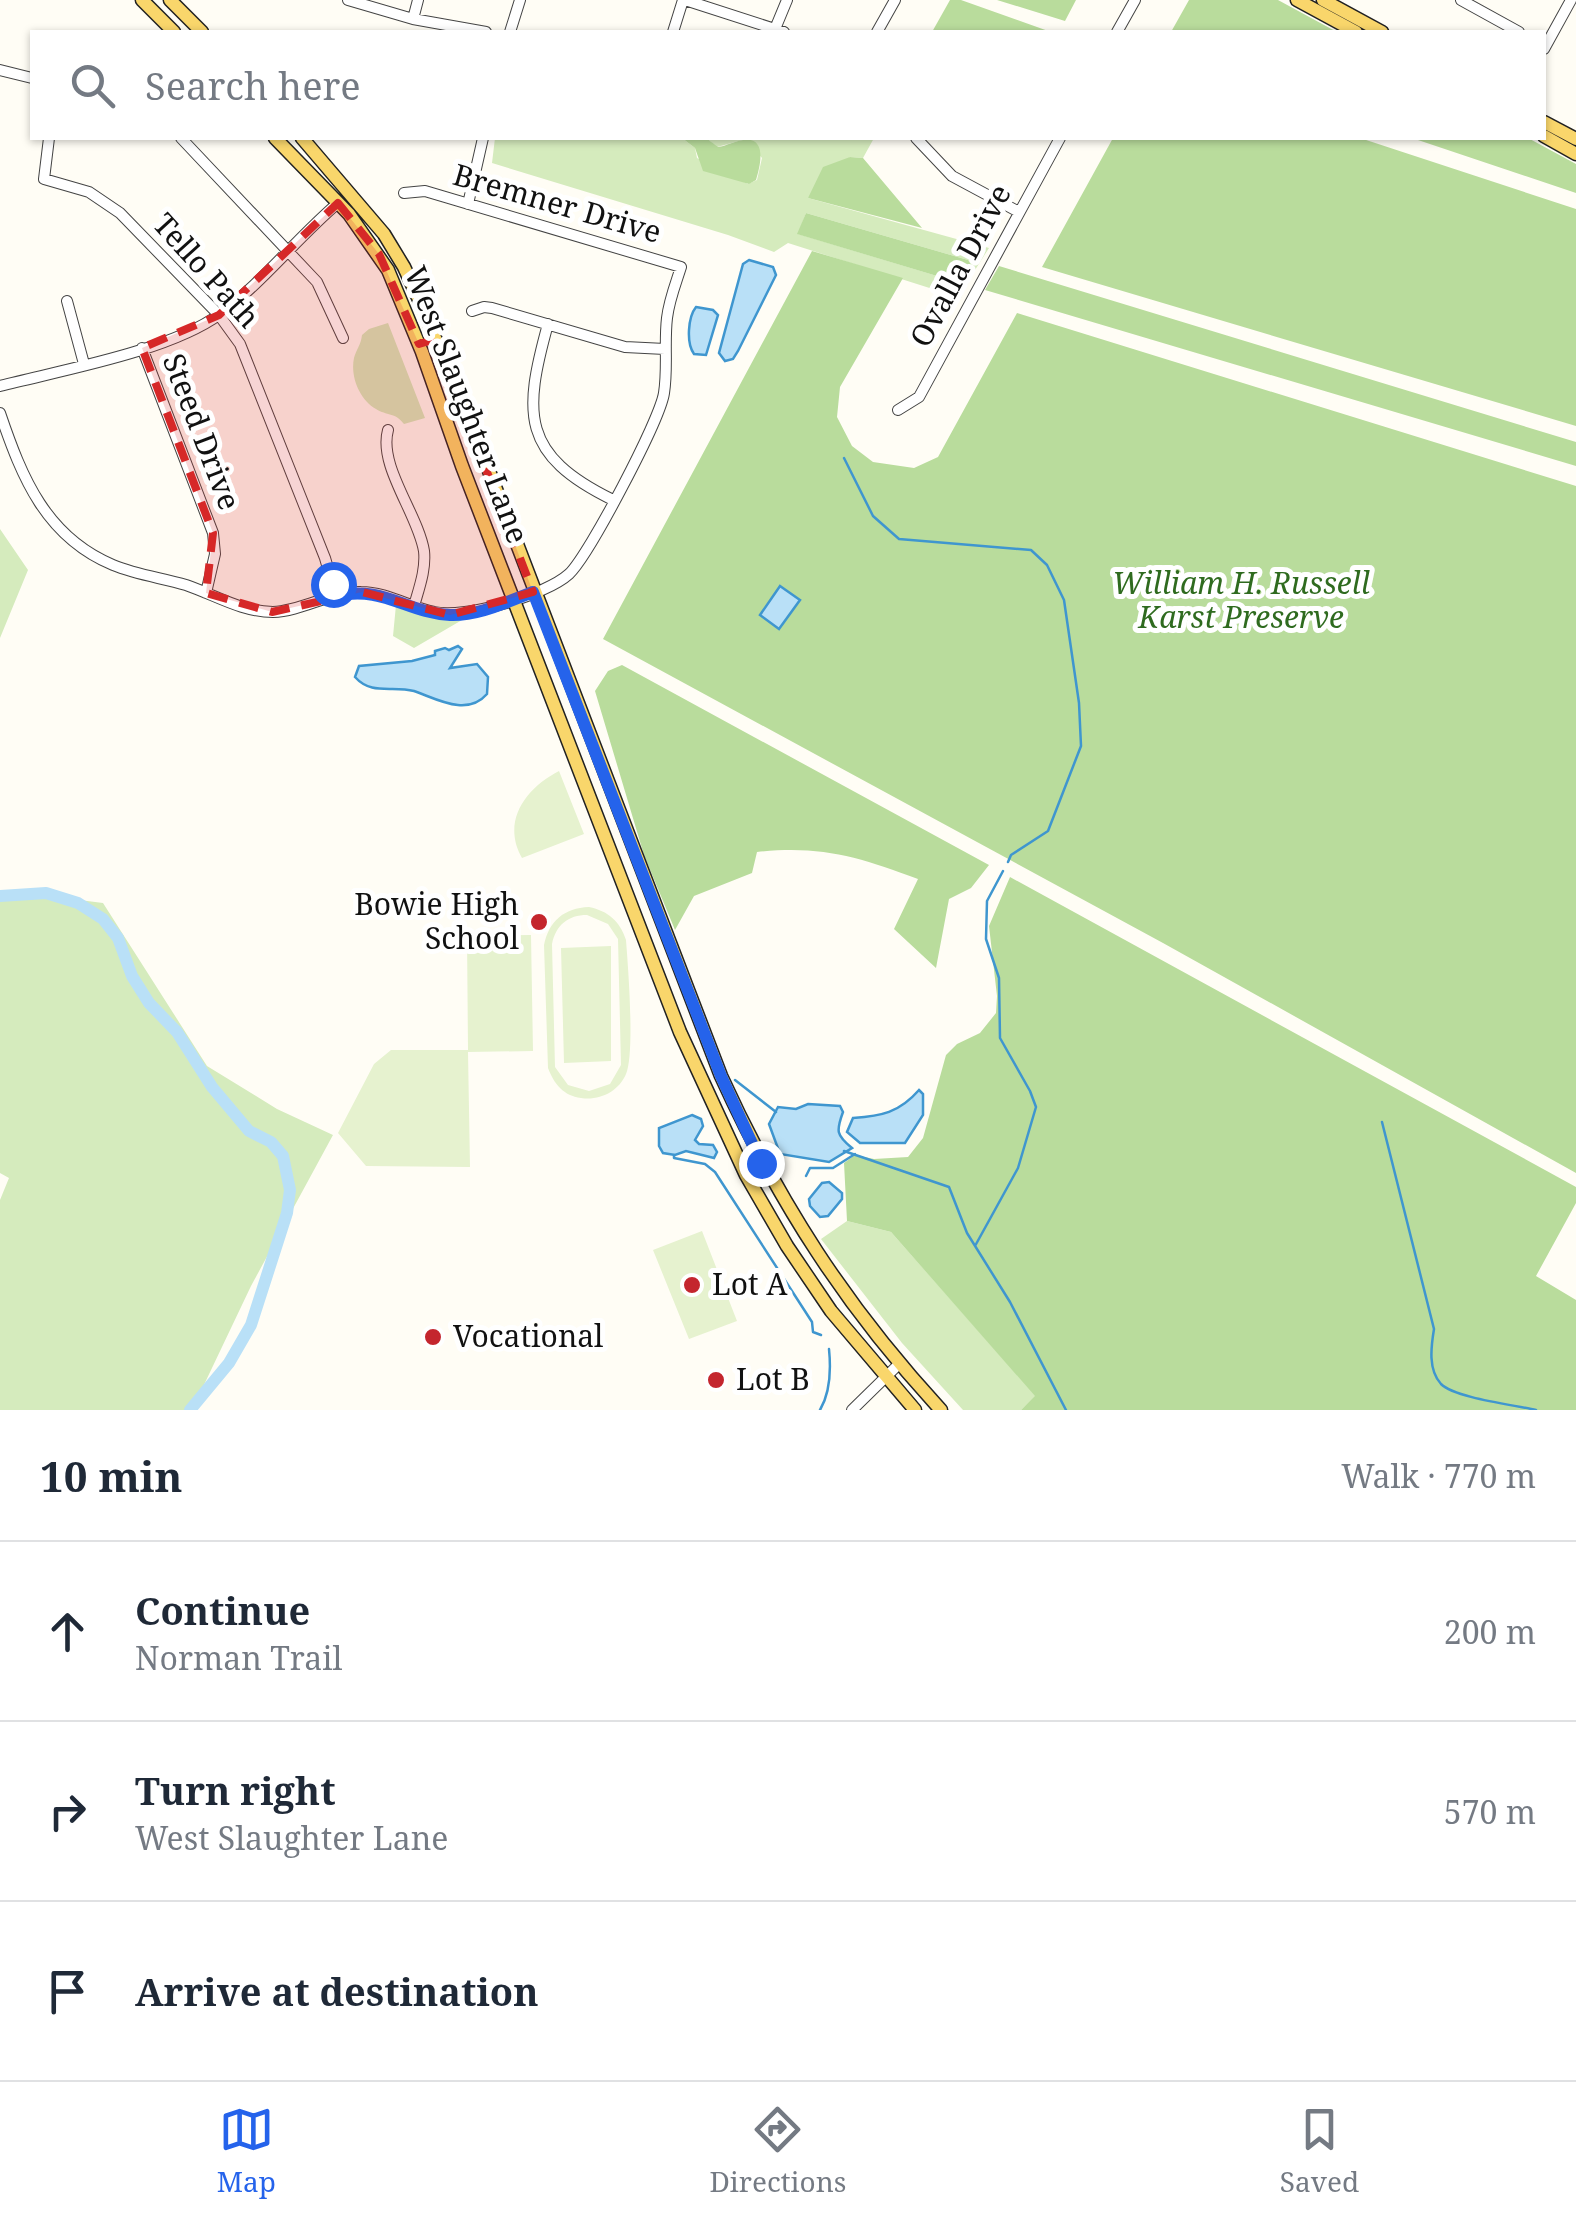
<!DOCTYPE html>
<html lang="en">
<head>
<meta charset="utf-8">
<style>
  body { margin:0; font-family:"Noto Serif",serif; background:#f2f2f3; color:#1f2937 }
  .stop { position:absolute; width:30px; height:30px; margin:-22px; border:8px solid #2563eb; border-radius:50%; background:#fff }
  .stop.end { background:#2563eb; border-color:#fff; box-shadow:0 2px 10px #0008 }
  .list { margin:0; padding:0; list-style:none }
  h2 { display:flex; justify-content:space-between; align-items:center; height:130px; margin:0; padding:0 40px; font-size:42px }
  h2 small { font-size:32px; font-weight:400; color:#747a83 }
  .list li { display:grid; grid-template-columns:65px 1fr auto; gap:30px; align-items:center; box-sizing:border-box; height:180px; padding:0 40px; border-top:2px solid #e0e1e3 }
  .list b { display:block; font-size:38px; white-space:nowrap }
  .list p { margin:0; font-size:32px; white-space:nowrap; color:#747a83 }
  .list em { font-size:32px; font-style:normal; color:#747a83 }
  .icon { flex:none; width:55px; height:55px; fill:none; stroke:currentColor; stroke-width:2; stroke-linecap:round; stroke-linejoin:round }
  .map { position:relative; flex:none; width:1576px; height:1410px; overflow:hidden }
  .search { position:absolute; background:#fff; box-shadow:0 2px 8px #0004; left:30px; right:30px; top:30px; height:110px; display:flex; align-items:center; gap:25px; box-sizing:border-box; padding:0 35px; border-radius:0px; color:#747a83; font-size:38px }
  .sheet { height:670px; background:#fff }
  nav { display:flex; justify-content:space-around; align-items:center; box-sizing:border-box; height:140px; border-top:2px solid #e0e1e3; background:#fff; font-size:28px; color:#747a83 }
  nav a { display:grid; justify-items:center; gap:5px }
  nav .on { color:#2563eb }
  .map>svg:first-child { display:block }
</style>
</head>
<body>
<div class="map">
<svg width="1576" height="1410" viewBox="0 0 1576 1410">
  <rect width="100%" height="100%" fill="#fffdf5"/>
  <path fill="#d5ebbd" d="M 495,138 L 682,138 L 695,148 L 697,158 L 748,184 L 757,180 L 762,158 L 746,139 L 717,147 L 706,138 L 874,138 L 863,158 L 850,157 L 808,198 L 989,248 L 975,270 L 968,260 L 806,213 L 798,234 L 967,285 L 961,298 L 788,243 L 774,252 L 728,235 L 492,163 Z
    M 388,323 L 425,418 L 404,424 C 395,412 387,416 376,409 C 360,400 350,377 354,358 C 356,350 361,345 362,335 L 369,329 Z
    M 0,529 L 28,570 L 0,638 Z
    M 396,605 L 434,618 L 462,620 L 414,648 L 393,636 Z
    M 40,895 L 103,903 L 207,1066 L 277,1109 L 333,1135 L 251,1286 L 192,1410 L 0,1410 L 0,1200 L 9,1178 L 0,1173 L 0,899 Z
    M 847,1221 L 891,1232 L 1036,1396 L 1021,1410 L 963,1410 L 902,1343 L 821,1239 Z"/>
  <path fill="#b9dc9c" d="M 950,0 L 961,0 L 1051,32 L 932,32 Z
    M 997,0 L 1076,0 L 1065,21 Z
    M 1189,0 L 1278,0 L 1337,32 L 1171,32 Z
    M 682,138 L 706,138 L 718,147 C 727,146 734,141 743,140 C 768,136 760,167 756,180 L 749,184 L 703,171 L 695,148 Z
    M 1113,138 L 1360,138 L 1576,209 L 1576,426 L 1042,267 Z
    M 1412,138 L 1528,138 L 1576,164 L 1576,193 Z
    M 850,157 L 863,158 L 922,228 L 808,198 L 823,167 Z
    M 806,213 L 968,260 L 975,270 L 967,285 L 797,234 Z
    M 812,251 L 903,278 L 840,387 L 837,417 L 852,446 L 873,462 L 914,468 L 938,457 L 1017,313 L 1576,486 L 1576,1173 L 1163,943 L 603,639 Z
    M 999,266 L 1576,442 L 1576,466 L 985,290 Z
    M 622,665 L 989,865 L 971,888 L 949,899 L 936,968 L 894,929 L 918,879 C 859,857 821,845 757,852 L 752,873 L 694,896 L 675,930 L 644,855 L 595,691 L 608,671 Z
    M 1010,877 L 1576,1187 L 1576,1203 L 1536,1276 L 1576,1300 L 1576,1410 L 1021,1410 L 1035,1396 L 891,1232 L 847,1221 L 844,1163 L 855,1155 L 874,1159 L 908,1157 L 923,1138 L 946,1055 L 957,1044 L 980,1033 L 996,1013 L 997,996 L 989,926 Z"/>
  <path fill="#e6f2cf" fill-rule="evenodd" d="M 559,771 L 584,834 L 522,858 C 501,821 526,788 559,771 Z
    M 589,907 C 608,911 620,921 626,940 C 628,966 635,1053 626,1074 C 619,1091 600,1101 581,1098 C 564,1096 554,1084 548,1068 L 544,945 C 549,921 564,908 589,907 ZM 587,915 L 608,924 L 618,939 L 621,1065 L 610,1084 L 589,1091 L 568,1085 L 555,1067 L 552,944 C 556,925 568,915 587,915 Z
    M 531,935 L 533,1051 L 468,1052 L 470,1167 L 366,1166 L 338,1133 L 374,1064 L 391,1050 L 468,1050 L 467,936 Z
    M 611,946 L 611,1061 L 564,1063 L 561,948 Z
    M 702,1231 L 737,1321 L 689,1339 L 653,1250 Z"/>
  <path fill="#b9e0f7" stroke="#3f96cf" stroke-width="2.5" d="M 749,260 L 773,267 L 776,275 L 738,351 L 733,359 L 725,361 L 719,353 L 743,264 Z
    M 696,307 L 713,310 L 718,315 L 706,355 L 694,354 C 686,343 688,317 696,307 Z
    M 780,586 L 800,600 L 779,629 L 760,615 Z
    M 458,646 L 462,649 L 450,668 L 477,664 L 488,677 L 487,694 C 467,717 437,699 414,691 C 392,685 372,696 355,677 L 359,666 L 412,661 L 435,655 L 435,651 L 445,648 L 449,650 Z
    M 919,1090 L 923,1094 L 923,1115 L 905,1143 L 860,1143 L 847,1132 L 853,1118 C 881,1116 899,1113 919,1090 Z
    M 808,1104 L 840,1106 L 843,1112 C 836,1131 836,1135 852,1148 L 829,1162 L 780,1154 L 769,1124 L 778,1107 L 796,1109 Z
    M 692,1115 L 701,1119 L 703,1126 L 695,1140 L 699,1144 L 713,1145 L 717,1152 L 714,1158 L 686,1151 L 675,1155 L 663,1153 L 659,1146 L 659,1128 Z
    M 829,1182 L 842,1193 L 842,1199 L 828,1216 L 820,1217 L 810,1206 L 809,1199 L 822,1183 Z"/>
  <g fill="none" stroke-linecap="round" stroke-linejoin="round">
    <path stroke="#3f96cf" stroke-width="2.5" d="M 844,458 L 873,516 L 899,539 L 1031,550 L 1047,565 L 1064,600 L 1079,703 L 1081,746 L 1048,831 L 1011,855 L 1008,862
      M 735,1080 L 776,1112
      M 1382,1122 L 1434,1329 C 1431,1347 1428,1370 1441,1384 C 1455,1398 1515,1405 1536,1410
      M 844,1151 L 949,1187 L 967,1233 L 1010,1302 L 1066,1410
      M 674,1155 L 674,1158 L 705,1164 L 715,1172 L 812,1322 L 813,1332 L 821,1335
      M 806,1176 L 810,1168 L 833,1168 L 855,1154
      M 975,1246 L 1018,1168 L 1036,1107 L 1030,1091 L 1000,1038 L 999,978 L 986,939 L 987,901 L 1003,871
      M 820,1410 C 830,1393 831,1369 829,1349"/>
    <path stroke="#b9e0f7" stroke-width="12" d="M 0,896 L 46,893 L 78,903 L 103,919 L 118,938 L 132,976 L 149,1003 L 177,1032 L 212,1087 L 249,1131 L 271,1142 L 283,1156 L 290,1190 L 287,1213 L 251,1325 L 229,1363 L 190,1410"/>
    <g stroke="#444" stroke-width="12">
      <path id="minor" d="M 348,0 L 413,19 L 486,32
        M 685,0 L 784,32
        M 1461,0 L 1519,32
        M 413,19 L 418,0
        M 775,29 L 787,0
        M 510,32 L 520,0
        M 673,32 L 683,0
        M 877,32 L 895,0
        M 1117,32 L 1135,0
        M 1544,49 L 1571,0
        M 0,70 L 32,78
        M 49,138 L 44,179 L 89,192 L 120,213 L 219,315 L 240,344 L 325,558 L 336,596
        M 181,138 L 317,282 L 343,338
        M 916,138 L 952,176 L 1019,212
        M 468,204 L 483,138
        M 67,301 L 84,364
        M 472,311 L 484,307 L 492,308 L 625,347 L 665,349
        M 548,324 C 523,414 521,455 613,500
        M 142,348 L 213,533 L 215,554 L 206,593
        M 0,386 C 62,370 170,351 220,314 C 263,282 297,238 338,203
        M 898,410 L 919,397 L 1060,138
        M 0,413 C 22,478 46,537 113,565 C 137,575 163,578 186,585 C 215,595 242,612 273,612 C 303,611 331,591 361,592 C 387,592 409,607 434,612 C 465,619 546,595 569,574 C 589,555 660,420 664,393 C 668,368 664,343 667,318 C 669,300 676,283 681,267 L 425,191 L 404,193
        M 388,430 C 378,466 418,514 424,551 C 426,570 419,588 414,606
        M 852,1410 L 899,1364"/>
    </g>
    <g stroke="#222" stroke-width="15">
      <path id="major" d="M 142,0 L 174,32
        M 170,0 L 202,32
        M 1297,0 L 1356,32
        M 1323,0 L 1382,32
        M 1544,122 L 1576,139
        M 1544,136 L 1576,154
        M 275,138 L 349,214 L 388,270 L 422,352 L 462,466 L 680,1032 L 746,1175 L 787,1246 L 831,1311 L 915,1410
        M 302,138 L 384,234 L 404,267 L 422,306 L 484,458 L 721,1076 C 779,1203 846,1307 941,1410"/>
    </g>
    <use href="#minor" stroke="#fff" stroke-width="10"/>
    <use href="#major" stroke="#f9d66b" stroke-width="12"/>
  </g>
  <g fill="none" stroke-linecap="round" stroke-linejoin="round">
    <path stroke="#2563eb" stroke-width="12" d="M 333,584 L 336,596 C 383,585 407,613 450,615 C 479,616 506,602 533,592 L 721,1076 L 761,1163"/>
  </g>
  <path fill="#d62828" fill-opacity="0.2" stroke="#d62828" stroke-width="8" stroke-dasharray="20 12" stroke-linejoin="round" d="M 338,203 L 379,254 L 419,344 L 436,339 L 533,592 L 450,615 L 362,592 L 272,612 L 206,593 L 213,533 L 142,348 L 219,315 Z"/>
  <g fill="#c4262e" stroke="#fff" stroke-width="4">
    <circle cx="539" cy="922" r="10"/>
    <circle cx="692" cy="1285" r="10"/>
    <circle cx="433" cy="1337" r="10"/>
    <circle cx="716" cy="1380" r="10"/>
  </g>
  <g text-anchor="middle" stroke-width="10" stroke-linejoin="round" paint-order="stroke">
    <g font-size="30" fill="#111" stroke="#fff">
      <text transform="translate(557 204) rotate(16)" y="10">Bremner Drive</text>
      <text transform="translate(961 266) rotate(-62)" y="10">Ovalla Drive</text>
      <text transform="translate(206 271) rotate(48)" y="10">Tello Path</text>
      <text transform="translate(466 405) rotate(69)" y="10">West Slaughter Lane</text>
      <text transform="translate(201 432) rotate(69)" y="10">Steed Drive</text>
    </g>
    <g font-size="30" font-style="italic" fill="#2f6b1f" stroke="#fff">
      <text x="1241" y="594">William H. Russell<tspan x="1241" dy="34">Karst Preserve</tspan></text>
    </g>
    <g font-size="30" fill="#111" stroke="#fff" text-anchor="start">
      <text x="519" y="915" text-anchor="end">Bowie High<tspan x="519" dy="34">School</tspan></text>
      <text x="712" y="1295">Lot A</text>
      <text x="453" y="1347">Vocational</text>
      <text x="736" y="1390">Lot B</text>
    </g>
  </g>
</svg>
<div class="stop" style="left:333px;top:584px"></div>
<div class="stop end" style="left:761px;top:1163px"></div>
<div class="search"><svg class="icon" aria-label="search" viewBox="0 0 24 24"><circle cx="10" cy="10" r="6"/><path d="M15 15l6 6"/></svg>Search here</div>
</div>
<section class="sheet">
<h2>10 min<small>Walk · 770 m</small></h2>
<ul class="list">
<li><svg class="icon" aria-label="ahead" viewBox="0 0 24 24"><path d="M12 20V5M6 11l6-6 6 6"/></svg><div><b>Continue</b><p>Norman Trail</p></div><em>200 m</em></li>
<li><svg class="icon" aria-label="right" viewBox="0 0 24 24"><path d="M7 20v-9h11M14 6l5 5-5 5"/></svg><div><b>Turn right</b><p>West Slaughter Lane</p></div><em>570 m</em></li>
<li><svg class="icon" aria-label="arrive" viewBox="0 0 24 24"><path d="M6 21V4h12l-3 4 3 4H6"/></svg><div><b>Arrive at destination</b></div></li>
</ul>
</section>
<nav>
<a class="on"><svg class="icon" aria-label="map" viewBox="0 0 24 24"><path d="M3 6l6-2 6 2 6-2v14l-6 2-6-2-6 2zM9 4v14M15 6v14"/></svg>Map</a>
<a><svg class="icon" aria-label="directions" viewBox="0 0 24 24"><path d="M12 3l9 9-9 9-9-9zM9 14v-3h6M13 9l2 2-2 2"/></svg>Directions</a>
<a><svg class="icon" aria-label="saved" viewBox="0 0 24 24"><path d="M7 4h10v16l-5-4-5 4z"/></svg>Saved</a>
</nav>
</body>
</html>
